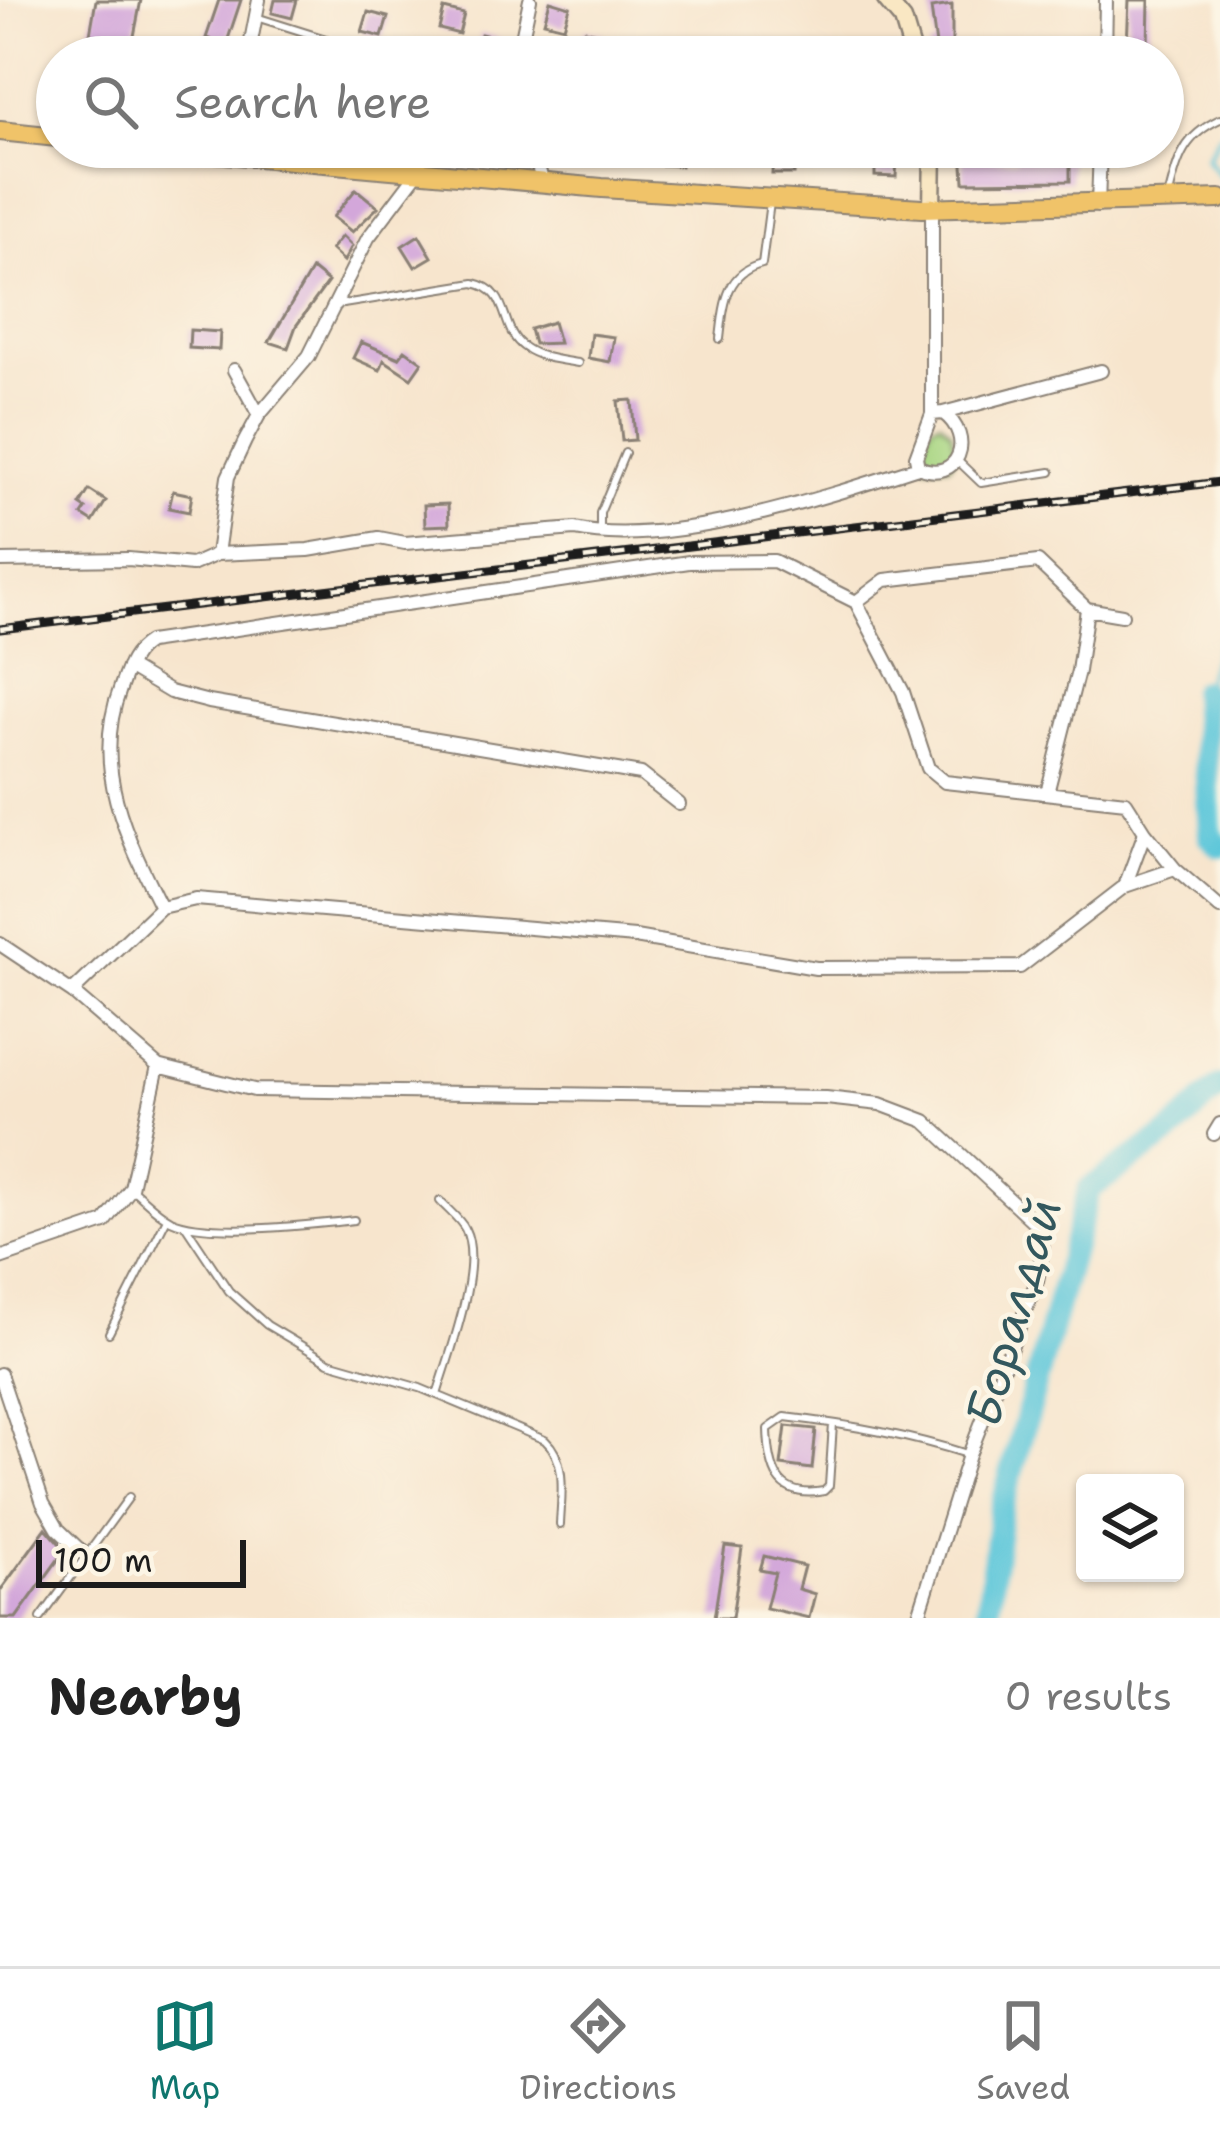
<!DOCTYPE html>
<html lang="en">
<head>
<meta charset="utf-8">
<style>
  body { margin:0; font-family:"Shantell Sans",sans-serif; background:#f2f2f2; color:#222 }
  .controls { position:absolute; right:36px; bottom:36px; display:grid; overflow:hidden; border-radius:12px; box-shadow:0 3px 9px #0004 }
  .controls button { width:108px; height:108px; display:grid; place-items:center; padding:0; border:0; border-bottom:3px solid #e0e0e0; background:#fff; color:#222; font:60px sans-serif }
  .scale { position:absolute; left:36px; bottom:30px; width:210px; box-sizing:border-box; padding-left:12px; border:6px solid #1c1c1c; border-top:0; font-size:33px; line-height:42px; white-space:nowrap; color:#1c1c1c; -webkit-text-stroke:9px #fcf5e5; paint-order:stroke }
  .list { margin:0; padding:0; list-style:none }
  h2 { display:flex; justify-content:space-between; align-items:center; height:156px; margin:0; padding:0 48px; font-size:51px }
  h2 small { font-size:39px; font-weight:400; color:#767676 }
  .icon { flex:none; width:66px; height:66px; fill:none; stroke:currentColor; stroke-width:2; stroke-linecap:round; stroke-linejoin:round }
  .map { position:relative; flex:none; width:1220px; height:1618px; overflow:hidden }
  .search { position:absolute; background:#fff; box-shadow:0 3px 9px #0004; left:36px; right:36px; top:36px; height:132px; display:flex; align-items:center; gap:30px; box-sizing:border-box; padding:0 42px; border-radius:66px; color:#767676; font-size:45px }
  .sheet { height:348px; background:#fff }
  nav { display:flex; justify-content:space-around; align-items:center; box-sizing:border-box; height:168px; border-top:3px solid #e0e0e0; background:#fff; font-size:33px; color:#767676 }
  nav a { display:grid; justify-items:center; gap:6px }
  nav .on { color:#0f766e }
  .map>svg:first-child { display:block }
</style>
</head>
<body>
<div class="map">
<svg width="1220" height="1618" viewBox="0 0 1220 1618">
  <rect width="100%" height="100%" fill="#fcf5e5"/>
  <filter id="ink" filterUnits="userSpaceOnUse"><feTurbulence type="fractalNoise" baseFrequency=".00833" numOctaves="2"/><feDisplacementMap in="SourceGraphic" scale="24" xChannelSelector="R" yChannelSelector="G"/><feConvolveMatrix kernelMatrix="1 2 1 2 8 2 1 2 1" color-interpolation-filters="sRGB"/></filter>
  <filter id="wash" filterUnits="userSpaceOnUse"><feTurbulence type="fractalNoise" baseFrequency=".004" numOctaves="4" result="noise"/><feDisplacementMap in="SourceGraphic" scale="48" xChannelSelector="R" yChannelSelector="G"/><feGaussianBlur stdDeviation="2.7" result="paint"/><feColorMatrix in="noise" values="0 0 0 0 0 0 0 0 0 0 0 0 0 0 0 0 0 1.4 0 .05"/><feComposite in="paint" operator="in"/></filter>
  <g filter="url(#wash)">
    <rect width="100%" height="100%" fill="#f7e5cd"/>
    <path fill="#a9d683" stroke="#627950" stroke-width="3" d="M 940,421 L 951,431 L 956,455 L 950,465 L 925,465 L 921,457 L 931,425 Z"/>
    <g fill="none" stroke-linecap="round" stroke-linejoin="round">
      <path stroke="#5ec7da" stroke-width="4.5" d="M 1220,134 L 1206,158 L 1220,176
        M 1202,692 L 1220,639"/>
      <path stroke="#5ec7da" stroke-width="24" d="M 1202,692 L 1210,836 L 1220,846
        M 987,1618 L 1000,1514 L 1089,1189 L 1172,1132 L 1219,1087"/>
    </g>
    <g id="blocks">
      <path fill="#d3a7da" d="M 96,0 L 141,0 L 130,57 L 86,57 Z
        M 219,0 L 241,0 L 222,57 L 208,57 L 212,40 L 206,38 Z
        M 275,0 L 297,0 L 292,18 L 272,13 Z
        M 1129,0 L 1149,0 L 1148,45 L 1127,45 Z
        M 550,1 L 570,7 L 564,27 L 544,22 Z
        M 952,5 L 952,57 L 931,57 L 929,46 L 936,45 L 931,8 Z
        M 444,9 L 464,14 L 459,34 L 439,29 Z
        M 368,12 L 388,17 L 382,37 L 362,32 Z
        M 585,30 L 605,35 L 600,56 L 580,50 Z
        M 481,34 L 501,39 L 496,57 L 476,54 Z
        M 267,41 L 287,46 L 285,57 L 263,57 Z
        M 1063,42 L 1084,42 L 1084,57 L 1062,57 Z
        M 660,147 L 682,147 L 681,166 L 660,165 Z
        M 962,147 L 991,147 L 991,159 L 1017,160 L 1017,147 L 1070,147 L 1070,181 L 964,182 Z
        M 773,153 L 794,154 L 794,174 L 772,174 Z
        M 875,156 L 897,157 L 896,177 L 875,176 Z
        M 356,189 L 378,207 L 352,232 L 333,217 Z
        M 419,235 L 432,257 L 415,267 L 402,246 Z
        M 342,236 L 352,246 L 344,261 L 331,249 Z
        M 312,269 L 328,282 L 296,326 L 288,348 L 269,342 Z
        M 553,322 L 559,343 L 534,344 L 530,329 Z
        M 190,330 L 220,332 L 219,350 L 189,348 Z
        M 591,334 L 614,337 L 610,362 L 588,358 Z
        M 361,342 L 399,358 L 405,350 L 422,362 L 411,378 L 384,360 L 380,370 L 353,358 Z
        M 632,400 L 635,440 L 622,441 L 618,401 Z
        M 89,490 L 106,501 L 93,522 L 82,515 L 86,509 L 80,505 Z
        M 173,491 L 192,495 L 189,512 L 169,508 Z
        M 448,504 L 449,525 L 425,526 L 424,505 Z
        M 786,1426 L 816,1429 L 812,1469 L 781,1465 Z
        M 46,1528 L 65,1550 L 16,1618 L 0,1618 L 0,1591 Z
        M 725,1546 L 742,1548 L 732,1618 L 714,1618 Z
        M 764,1556 L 804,1566 L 798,1589 L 815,1594 L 809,1618 L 766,1608 L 775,1573 L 760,1570 Z"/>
    </g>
  </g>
  <g filter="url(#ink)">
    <use href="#blocks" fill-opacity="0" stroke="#8a8074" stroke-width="3"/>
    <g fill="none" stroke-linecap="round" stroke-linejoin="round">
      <g stroke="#8a8074" stroke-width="10">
        <path id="service" d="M 256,17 L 383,57
          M 1168,198 C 1178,159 1182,137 1220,119
          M 337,305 L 474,283 C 512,291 498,328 524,347 C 539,358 560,360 578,363
          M 720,339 C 724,305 725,273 762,264 L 770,202
          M 958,461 L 981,483 L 1051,472
          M 600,531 L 600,513 L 625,453
          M 133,1190 C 145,1200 157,1213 171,1220 C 207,1237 312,1225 354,1220
          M 185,1225 L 229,1291 L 267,1325 L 329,1362 L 420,1388 L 545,1440 C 568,1461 561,1496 560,1525
          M 109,1333 L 167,1218
          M 437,1395 C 448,1357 484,1266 465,1229 C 460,1219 448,1210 440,1201
          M 833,1424 L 829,1486 L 824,1491 C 776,1500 769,1468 768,1429 L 785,1417 C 846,1424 908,1435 967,1454
          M 41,1618 L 129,1497"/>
      </g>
      <g stroke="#8a8074" stroke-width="16">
        <path id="minor" d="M 248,57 L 259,0
          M 518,57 L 530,0
          M 1105,57 L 1106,0
          M 532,147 L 543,183
          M 1098,206 L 1100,147
          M 234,370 L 259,415
          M 943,413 L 1101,371
          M 932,414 L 932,208
          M 217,554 L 228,477 L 245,441 L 259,415 L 309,356 L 368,238 L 418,172
          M 0,561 L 128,559 L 192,565 L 217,554 L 308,550 L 379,538 L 405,543 L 575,529 C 669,549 826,497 918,467 C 959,484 976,437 943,413 L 932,414 L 916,457 L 918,467
          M 856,602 L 885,580 L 1038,562 L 1087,609 L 1122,615
          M 128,667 L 170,692 L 209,702 L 641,774 L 679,804
          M 1047,793 L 1078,671 L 1087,609
          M 1145,832 L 1175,869
          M 161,907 C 126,837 91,767 120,689 C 127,670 131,653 149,642 L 689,562 L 774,561 L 856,602 L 903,692 L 928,768 L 945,782 L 1126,802 L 1145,832 L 1125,886
          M 0,944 L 72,992 L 158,1066 L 254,1090 L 826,1098 L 880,1104 L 925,1121 L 1034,1222 L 1043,1248 L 1037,1281 L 969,1455 L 918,1618
          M 72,992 L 161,907 L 196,899 L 635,937 L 816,968 L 1020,967 L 1125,886 L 1175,869 L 1220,908
          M 1214,1134 L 1220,1124
          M 0,1258 L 105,1222 L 131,1188 L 158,1066
          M 0,1374 L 43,1503 L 58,1529 L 85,1555"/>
      </g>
      <g stroke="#8a8074" stroke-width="21">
        <path id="secondary" d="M 886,0 L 903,20 L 914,57
          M 932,208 L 933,147"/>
      </g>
      <g stroke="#8a8074" stroke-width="22">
        <path id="primary" d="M 0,131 L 57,137
          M 148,147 L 602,188 L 922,208 L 1220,199"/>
      </g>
      <use href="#service" stroke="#fff" stroke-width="6"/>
      <use href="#minor" stroke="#fff" stroke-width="12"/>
      <use href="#secondary" stroke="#f9e7c3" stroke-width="16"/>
      <use href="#primary" stroke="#f0c369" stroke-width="18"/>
      <g stroke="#1c1c1c" stroke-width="9">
        <path id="rail" d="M 0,629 L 1220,482"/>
      </g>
      <use href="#rail" stroke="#fcf5e5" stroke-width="4.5" stroke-dasharray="14" stroke-linecap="butt"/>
    </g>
  </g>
  <g text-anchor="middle" stroke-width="9" stroke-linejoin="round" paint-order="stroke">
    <g font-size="48" font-style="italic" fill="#33585e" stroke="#fcf5e5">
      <text transform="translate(1013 1312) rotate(-74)" y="17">Боралдай</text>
    </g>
  </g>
</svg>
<div class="controls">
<button><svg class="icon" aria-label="layers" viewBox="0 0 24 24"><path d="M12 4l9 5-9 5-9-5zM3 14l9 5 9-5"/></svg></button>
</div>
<div class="scale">100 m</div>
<div class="search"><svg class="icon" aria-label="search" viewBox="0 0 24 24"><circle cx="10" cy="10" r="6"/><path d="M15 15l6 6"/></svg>Search here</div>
</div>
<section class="sheet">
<h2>Nearby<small>0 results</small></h2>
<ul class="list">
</ul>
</section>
<nav>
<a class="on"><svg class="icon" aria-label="map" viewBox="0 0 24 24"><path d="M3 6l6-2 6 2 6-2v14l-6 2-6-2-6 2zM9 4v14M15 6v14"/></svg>Map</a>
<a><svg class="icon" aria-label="directions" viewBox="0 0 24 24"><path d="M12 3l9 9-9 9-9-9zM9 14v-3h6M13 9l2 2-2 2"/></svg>Directions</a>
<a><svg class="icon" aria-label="saved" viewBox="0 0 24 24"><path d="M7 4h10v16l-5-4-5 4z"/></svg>Saved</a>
</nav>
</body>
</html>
